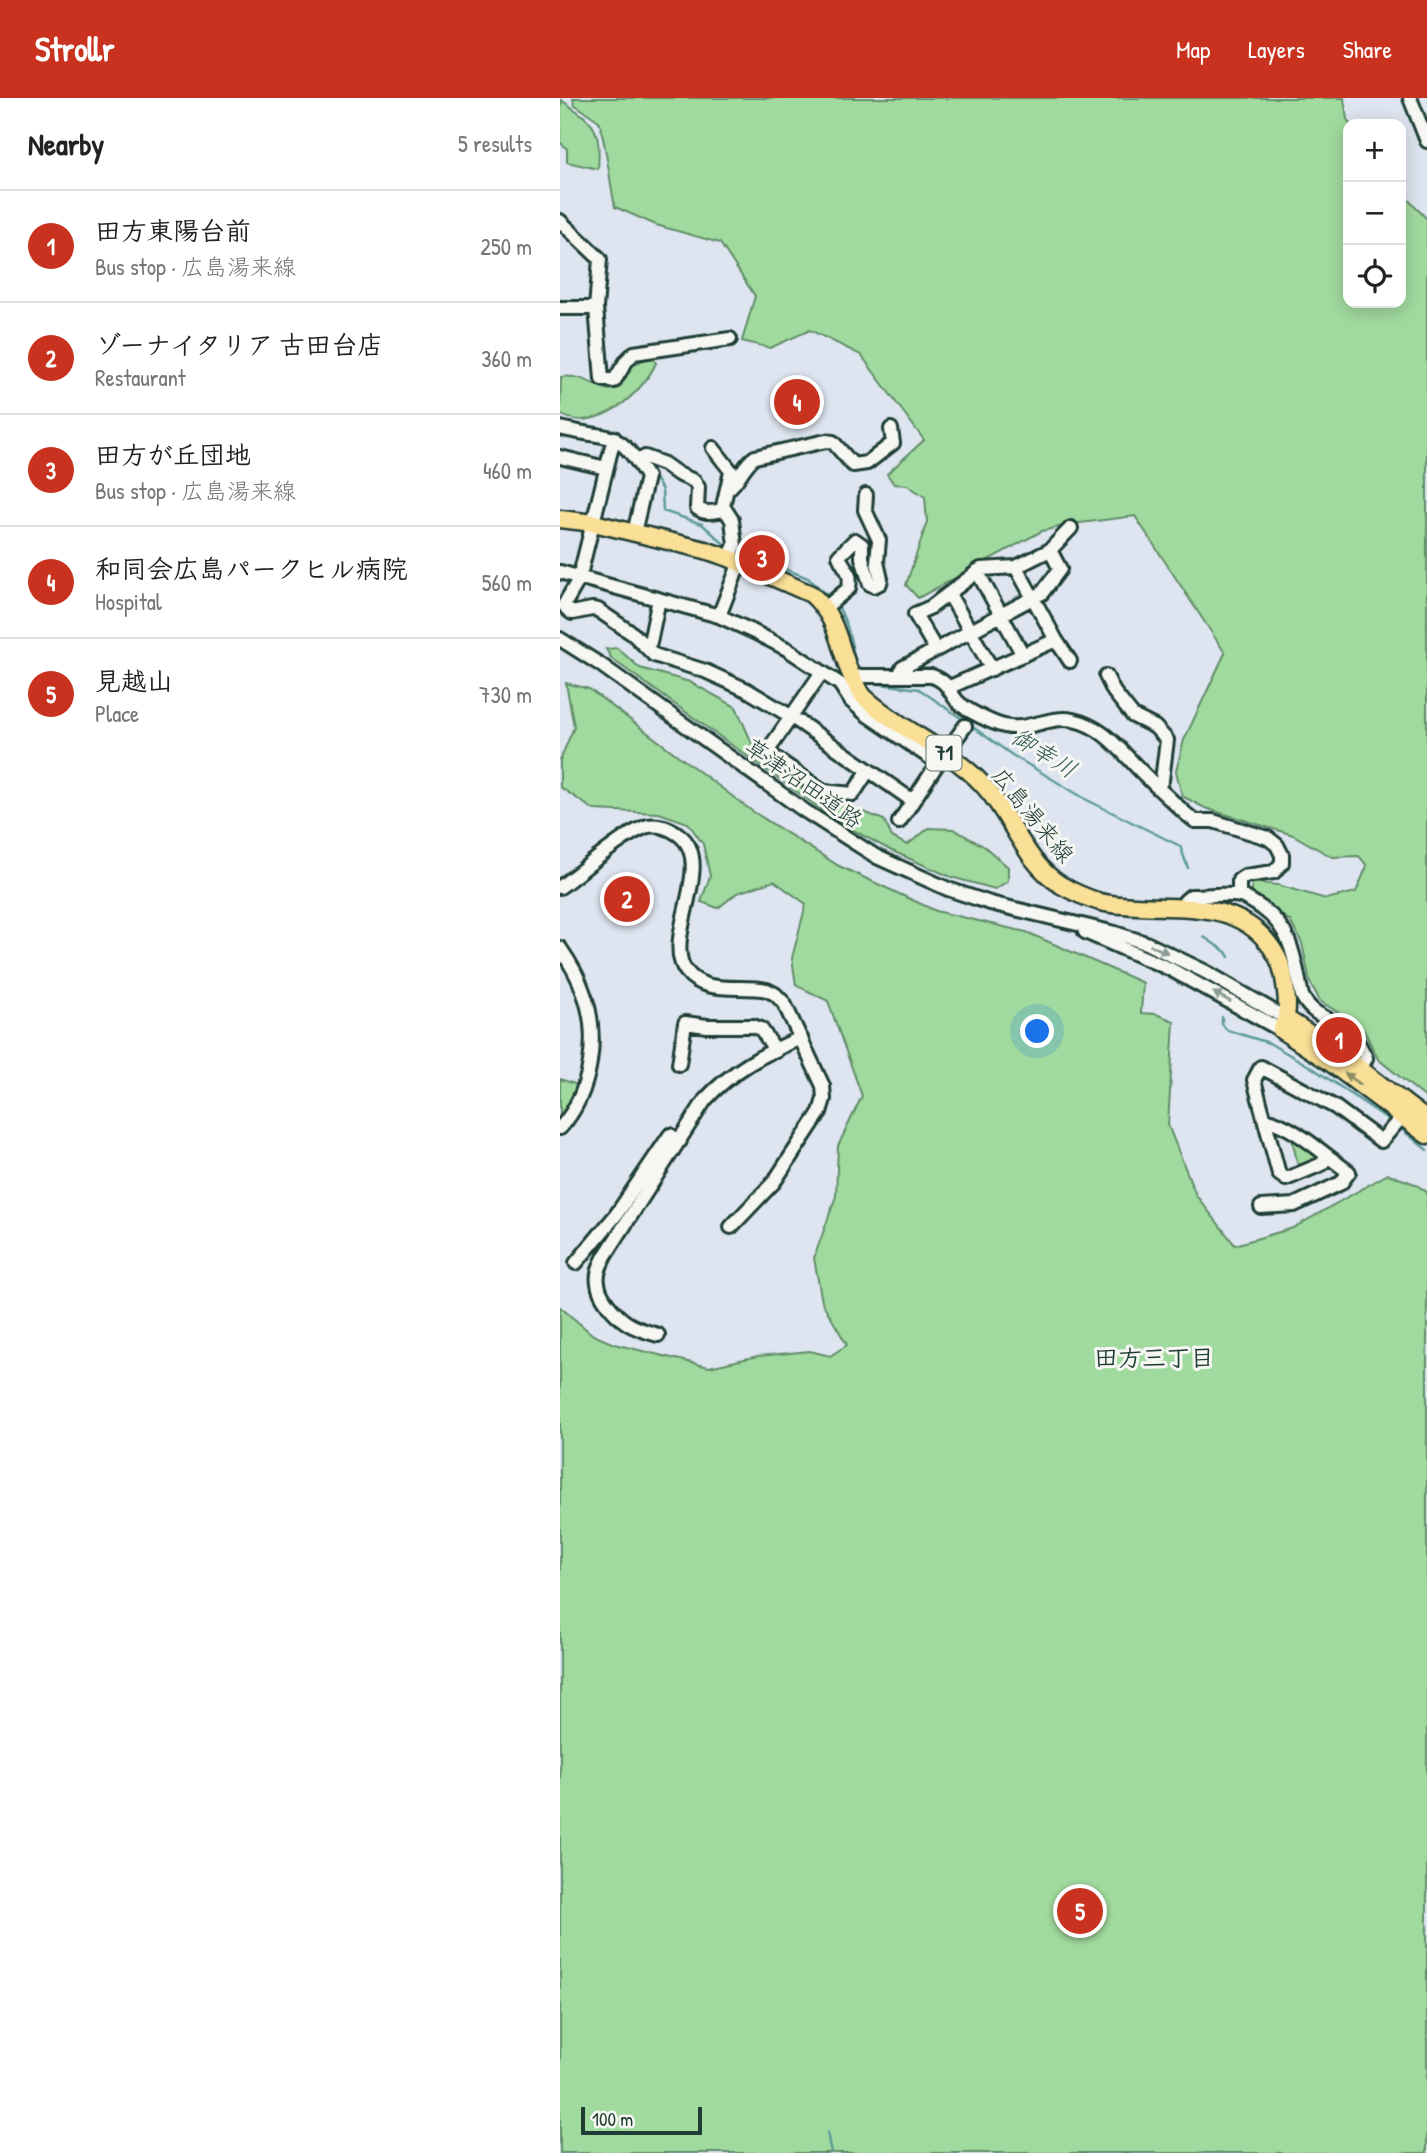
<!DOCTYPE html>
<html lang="en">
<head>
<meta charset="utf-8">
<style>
  body { margin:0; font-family:"Patrick Hand","Klee One",sans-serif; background:#f2f2f2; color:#222 }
  .controls { position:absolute; right:21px; top:21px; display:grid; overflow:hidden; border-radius:14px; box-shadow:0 4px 18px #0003 }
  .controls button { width:63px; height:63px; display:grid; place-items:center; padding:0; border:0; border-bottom:2px solid #e0e0e0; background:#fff; color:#222; font:35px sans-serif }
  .scale { position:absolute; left:21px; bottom:18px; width:121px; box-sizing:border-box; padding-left:7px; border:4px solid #1f3d34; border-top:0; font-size:19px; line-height:24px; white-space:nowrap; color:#1f3d34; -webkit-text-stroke:5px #f6f6f2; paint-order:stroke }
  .you { position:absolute; left:478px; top:934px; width:24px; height:24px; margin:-18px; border:5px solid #fff; border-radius:50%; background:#1a73e8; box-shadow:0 0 0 10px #1a73e833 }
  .badge { display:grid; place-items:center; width:46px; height:46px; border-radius:50%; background:#c8321e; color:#fff; font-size:23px; font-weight:700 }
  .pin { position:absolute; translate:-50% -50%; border:4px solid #fff; box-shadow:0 2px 7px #0006 }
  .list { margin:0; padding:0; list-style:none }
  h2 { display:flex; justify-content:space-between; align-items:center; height:91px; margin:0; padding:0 28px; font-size:30px }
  h2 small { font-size:23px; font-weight:400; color:#767676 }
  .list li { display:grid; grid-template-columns:46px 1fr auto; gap:21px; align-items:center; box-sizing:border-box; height:112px; padding:0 28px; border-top:2px solid #e0e0e0 }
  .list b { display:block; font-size:26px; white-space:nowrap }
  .list p { margin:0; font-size:23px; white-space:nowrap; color:#767676 }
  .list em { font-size:23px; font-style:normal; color:#767676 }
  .icon { flex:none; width:38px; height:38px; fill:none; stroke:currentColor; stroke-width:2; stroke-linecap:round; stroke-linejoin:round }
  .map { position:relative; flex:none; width:867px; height:2055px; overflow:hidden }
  header { display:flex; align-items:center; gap:42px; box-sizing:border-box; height:98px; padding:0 35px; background:#c8321e; color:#fff }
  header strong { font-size:33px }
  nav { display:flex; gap:38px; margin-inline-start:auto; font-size:24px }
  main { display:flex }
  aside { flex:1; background:#fff }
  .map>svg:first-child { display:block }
</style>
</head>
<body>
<header>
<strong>Strollr</strong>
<nav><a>Map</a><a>Layers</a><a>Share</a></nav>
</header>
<main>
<aside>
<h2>Nearby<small>5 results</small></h2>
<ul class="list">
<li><span class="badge">1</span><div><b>田方東陽台前</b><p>Bus stop · 広島湯来線</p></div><em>250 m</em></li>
<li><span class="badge">2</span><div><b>ゾーナイタリア 古田台店</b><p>Restaurant</p></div><em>360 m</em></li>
<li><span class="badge">3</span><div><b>田方が丘団地</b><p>Bus stop · 広島湯来線</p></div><em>460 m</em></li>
<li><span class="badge">4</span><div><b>和同会広島パークヒル病院</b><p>Hospital</p></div><em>560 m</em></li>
<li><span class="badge">5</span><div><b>見越山</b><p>Place</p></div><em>730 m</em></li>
</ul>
</aside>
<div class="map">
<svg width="867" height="2055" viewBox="0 0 867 2055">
  <rect width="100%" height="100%" fill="#dee5f0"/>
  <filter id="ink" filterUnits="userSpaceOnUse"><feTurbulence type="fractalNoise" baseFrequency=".0143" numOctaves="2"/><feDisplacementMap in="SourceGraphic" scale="14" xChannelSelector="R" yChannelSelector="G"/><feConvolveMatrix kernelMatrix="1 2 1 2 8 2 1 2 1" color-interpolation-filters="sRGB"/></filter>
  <g filter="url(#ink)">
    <path fill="#a1da9e" stroke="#608c69" stroke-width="2" d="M 13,0 L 784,0 L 787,21 L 790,26 L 788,205 L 841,205 L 841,94 L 867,121 L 867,1001 L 818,961 L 804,933 L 790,922 L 760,903 L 750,884 L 742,845 L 730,823 L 692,795 L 692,784 L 718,787 L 766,801 L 796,794 L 807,768 L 799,758 L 772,759 L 733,737 L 645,710 L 622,698 L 616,673 L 624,642 L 665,555 L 575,418 L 512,426 L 482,433 L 358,500 L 346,487 L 367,424 L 365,399 L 347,387 L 334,386 L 327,376 L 364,342 L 301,257 L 250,232 L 210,250 L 182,243 L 195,198 L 160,145 L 96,127 L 55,109 C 49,79 47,52 39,23 L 14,6 Z
      M 1,2 C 35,25 41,29 38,71 L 7,64 L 7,51 L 0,44 Z
      M 93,259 L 96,265 C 82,296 36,337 0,316 L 1,279 C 19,276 32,286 48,292 L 54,291 C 64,274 74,263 93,259 Z
      M 57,550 L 80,570 L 130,584 L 176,609 L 199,661 L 258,701 L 291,709 L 324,722 L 332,739 L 347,747 L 369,730 L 393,731 L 425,749 L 448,769 L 448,783 L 435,791 L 391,779 L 330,752 L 280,725 L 52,561 L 46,551 Z
      M 6,585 L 29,591 L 192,713 L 279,768 L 376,813 L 466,834 L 583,885 L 581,915 L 596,916 L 614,923 L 608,1027 L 636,1097 L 675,1147 L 733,1130 L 828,1076 L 855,1086 L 867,1094 L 867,2055 L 0,2055 L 0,1209 L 33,1237 L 54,1246 L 149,1269 L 198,1258 L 250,1253 L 270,1258 L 287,1247 L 262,1204 L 254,1160 L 276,1098 L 278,1048 L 302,998 L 268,903 L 236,887 L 232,860 L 246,806 L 214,783 L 177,795 L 158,810 L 141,804 L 150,778 L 143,746 L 128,725 L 99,715 L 34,712 L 0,689 L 0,662 L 14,629 Z
      M 0,981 L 18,987 L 12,1003 L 0,1022 Z
      M 731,1037 L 756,1057 L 755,1064 L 739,1072 Z"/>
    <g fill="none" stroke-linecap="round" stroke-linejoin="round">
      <path stroke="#5f9b9b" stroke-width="2.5" d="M 0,322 C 23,332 49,324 68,342
        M 91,374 L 102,392 L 103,413 L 142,426 L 164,446 L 170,449
        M 176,452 L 248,480 L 272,501
        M 277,505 L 287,528 L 296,565
        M 312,585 L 359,591 L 405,623
        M 410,627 L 452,657 L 527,702 L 620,748 L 628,770
        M 644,839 L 666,854 L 669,859
        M 662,919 L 662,926 L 667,932 L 709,945 L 751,969 L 832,1024
        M 840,1030 L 867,1052
        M 267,2034 L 271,2055"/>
      <g stroke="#1f3d34" stroke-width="18">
        <path id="minor" d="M 850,0 L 867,43
          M 0,123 L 40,161 L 36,210 L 42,281 L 54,283 L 67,262 L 74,255 L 170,241
          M 0,210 L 36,210
          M 0,330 C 50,343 57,328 87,379 L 74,435
          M 54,340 L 19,481 L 4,507 L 7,511 L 12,515 L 32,511 L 38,512 L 73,536 L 94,557 L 145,573 L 187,592 L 232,619 L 353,703
          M 153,350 L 171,373 L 163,408 L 172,422 L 175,447 L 169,460
          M 0,359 L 46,370
          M 78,363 L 85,359 L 104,366 L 118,376 L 134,383 L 138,389 L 137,410 C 146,417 154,413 165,412
          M 168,391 C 179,383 183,367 195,359 L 266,343 L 273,344 L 293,367 L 307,365 L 333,345 L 331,331
          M 456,469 L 496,542 L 510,563
          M 417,473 L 463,557
          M 0,474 L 159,518 L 194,534 L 227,551 L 280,586 L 291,603 L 306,616 L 378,665 L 339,724
          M 389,496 L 432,571
          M 265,510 L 289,490 C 292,471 284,472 279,458 L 295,442 L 302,447 L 302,460 L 310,486 L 314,488 L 320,485 L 321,481 L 317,464 L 319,442 L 305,412 L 306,397
          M 159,518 L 180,464
          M 0,541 L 41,567 L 245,713 L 317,759 L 388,791 L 430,805 L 555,835 L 586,845 L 646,874 L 727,921
          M 86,548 L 90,544 L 99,501
          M 376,552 L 355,516 L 371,509 L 421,471 L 456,469 L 490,452 L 511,430
          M 262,574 L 209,651 L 214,659 L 263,693 L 293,696 L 308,673
          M 340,578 L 342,570 L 482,495 L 500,471 L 490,452
          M 546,578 L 554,594 L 573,618 L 595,629 L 607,642 L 602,682 L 598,689
          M 292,580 L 302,578 L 372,578 C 388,584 387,590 397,603 C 405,612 432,625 444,628 C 467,634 490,617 513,622 C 541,628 557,648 576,668 C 592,685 609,700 626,716 L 635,723 L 653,723 L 708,740 L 717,747 L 722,757 L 722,765 L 714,774 L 685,778 L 679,782 L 679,798
          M 390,589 L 496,542
          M 390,649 L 405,628
          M 0,789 C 21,774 66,734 88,728 C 98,726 110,730 118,736 C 158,764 101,841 126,873 C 145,898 181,886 207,892 L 215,896 L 224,905 L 263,988 L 264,1001 L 260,1014 L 214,1084 L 171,1129
          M 624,810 L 625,803 L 631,798 C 644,798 667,795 680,798 C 688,800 696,806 703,811 C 733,832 735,865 742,898 C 753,919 769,919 786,932 C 796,939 801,950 806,960 L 801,970
          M 525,834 L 610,871 L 721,932
          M 0,850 C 9,863 18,878 23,893 C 40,937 32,995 0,1030
          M 119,966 L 125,925 L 147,928 L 193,928 L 201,931 L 216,953
          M 767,1058 L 762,1066 L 726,1081 L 719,1076 L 694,982 L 701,969 L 775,1009 L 821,1043 L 846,1014
          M 701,1109 L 734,1107 L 781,1085 L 789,1074 C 763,1056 736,1029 705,1021
          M 16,1165 L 56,1117 L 110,1037 L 120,1043
          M 98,1237 C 87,1234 76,1231 67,1225 C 55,1217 39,1199 38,1185 C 36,1175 41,1166 45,1158 L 145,1002 C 171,973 205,955 241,940"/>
      </g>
      <g stroke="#1f3d34" stroke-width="21">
        <path id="major" d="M 0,421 L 34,425 L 145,452 L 169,460 L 251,496 C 286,527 277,565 304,599 C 342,634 398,654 430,695 C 454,725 467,766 501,787 C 513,794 527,800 540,804 C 593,816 661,795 703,839 C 713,850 722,865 724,880 C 727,898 730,916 721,932 L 771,965 L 867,1037
          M 727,921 L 778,954 L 867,1022"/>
      </g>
      <use href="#minor" stroke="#f6f6f2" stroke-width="12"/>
      <use href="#major" stroke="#fadf96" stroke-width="16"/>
    </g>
    <defs><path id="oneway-solid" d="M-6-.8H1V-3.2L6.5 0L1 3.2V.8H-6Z" transform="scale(1.75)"/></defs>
    <g fill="#8a9a93">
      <use href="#oneway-solid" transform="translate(599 851) rotate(24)"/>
      <use href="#oneway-solid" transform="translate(662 899) rotate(-151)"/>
    </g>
    <use fill="#8c8e65" href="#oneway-solid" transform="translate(793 981) rotate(-144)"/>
  </g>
  <g text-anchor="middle" stroke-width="6" stroke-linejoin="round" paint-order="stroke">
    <rect fill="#f6f6f2" stroke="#60746d" stroke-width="2" x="366.5" y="637.5" width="35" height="35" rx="5"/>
    <g font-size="21" font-weight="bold" fill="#1f3d34">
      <text x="384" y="662">71</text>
    </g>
    <g font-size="23" fill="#1f3d34" stroke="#f6f6f2">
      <text transform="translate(244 685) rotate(35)" y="8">草津沼田道路</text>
      <text transform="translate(473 717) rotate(51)" y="8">広島湯来線</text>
    </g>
    <g font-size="24" font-style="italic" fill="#345c56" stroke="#f6f6f2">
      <text transform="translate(484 655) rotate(32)" y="8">御幸川</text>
    </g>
    <g font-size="24" font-weight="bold" fill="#1f3d34" stroke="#f6f6f2">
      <text x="594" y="1268">田方三丁目</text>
    </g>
  </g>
</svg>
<div class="controls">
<button>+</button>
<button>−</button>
<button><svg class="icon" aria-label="locate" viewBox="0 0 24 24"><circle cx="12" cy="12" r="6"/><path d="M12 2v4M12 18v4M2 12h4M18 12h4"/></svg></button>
</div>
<div class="scale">100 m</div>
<div class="you"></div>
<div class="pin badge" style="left:779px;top:942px">1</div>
<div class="pin badge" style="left:67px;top:801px">2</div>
<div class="pin badge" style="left:202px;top:460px">3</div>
<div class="pin badge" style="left:237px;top:304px">4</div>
<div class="pin badge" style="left:520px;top:1813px">5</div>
</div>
</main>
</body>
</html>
